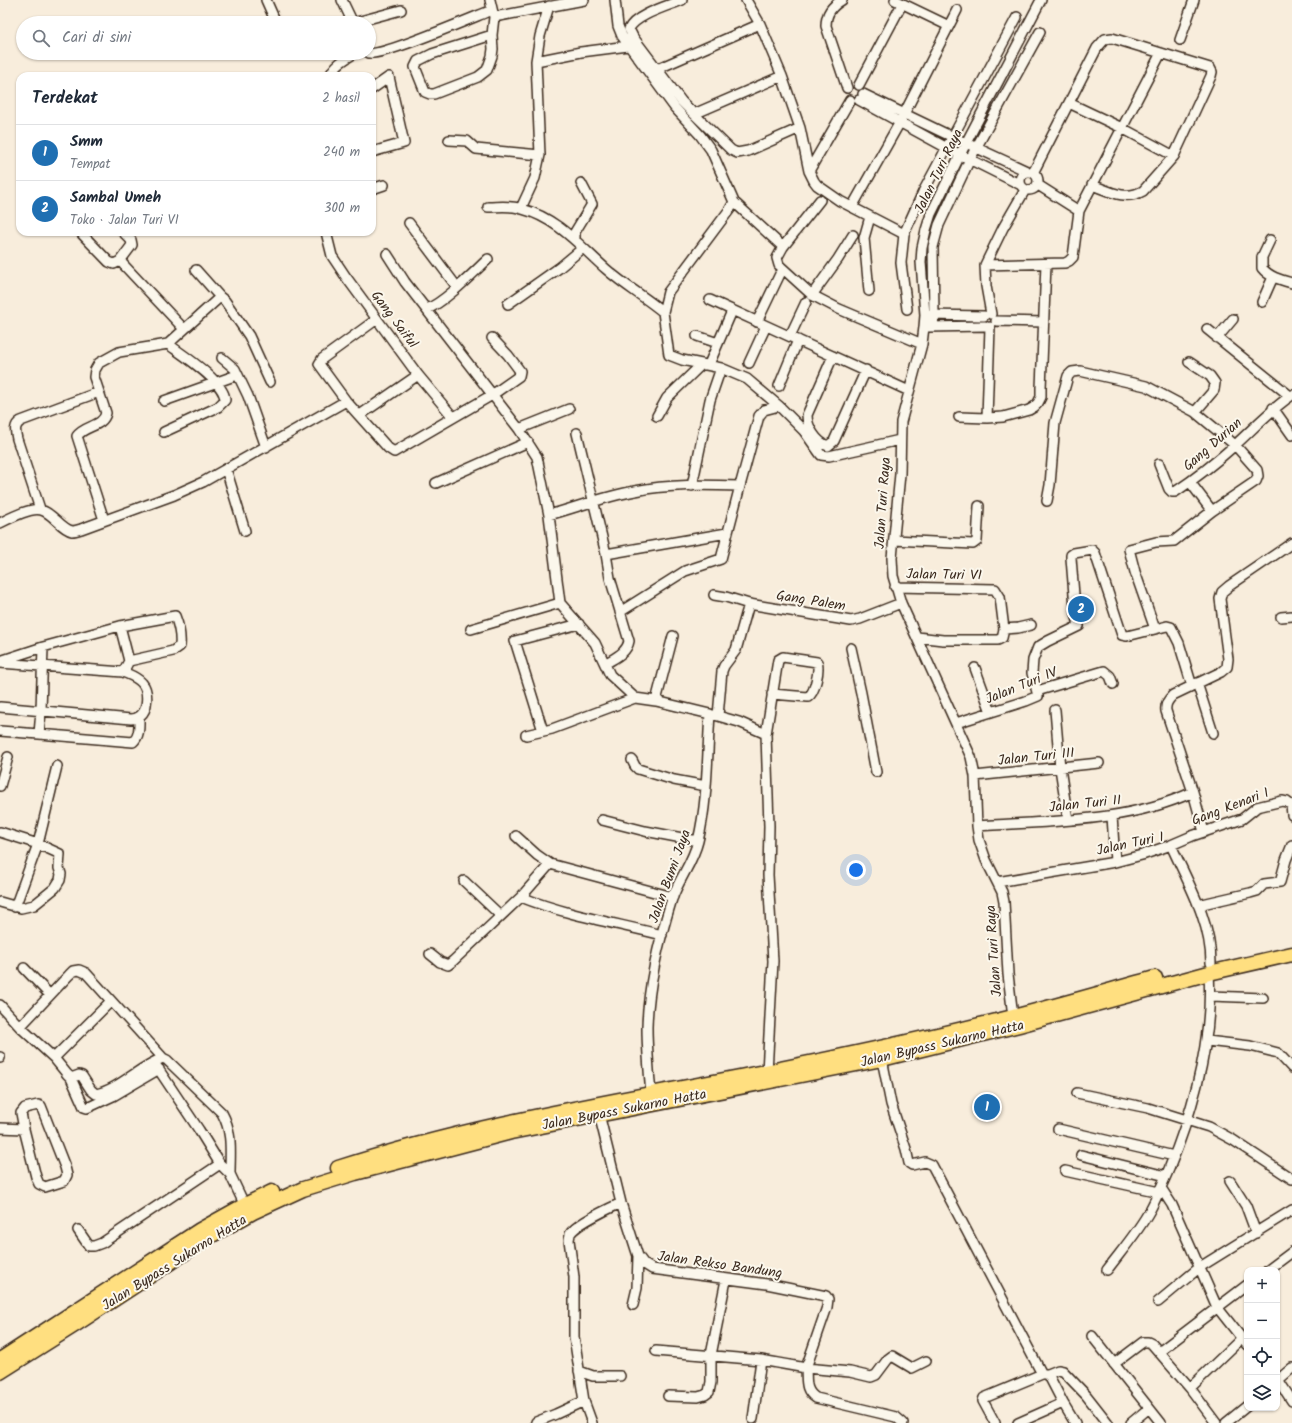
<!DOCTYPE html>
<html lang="id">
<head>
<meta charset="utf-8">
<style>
  body { margin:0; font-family:Kalam,sans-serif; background:#f2f2f3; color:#1f2937 }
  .controls { position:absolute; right:12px; bottom:12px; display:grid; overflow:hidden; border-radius:8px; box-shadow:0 1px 3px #0004 }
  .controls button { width:36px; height:36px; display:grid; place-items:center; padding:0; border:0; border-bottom:1px solid #e0e1e3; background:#fff; color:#1f2937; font:20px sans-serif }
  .you { position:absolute; left:856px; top:870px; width:14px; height:14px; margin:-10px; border:3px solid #fff; border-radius:50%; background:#1a73e8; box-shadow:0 0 0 6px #1a73e833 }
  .badge { display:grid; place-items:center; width:26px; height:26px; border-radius:50%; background:#1f6fb2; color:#fff; font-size:13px; font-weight:700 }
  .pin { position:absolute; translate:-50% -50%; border:2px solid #fff; box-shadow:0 1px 4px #0006 }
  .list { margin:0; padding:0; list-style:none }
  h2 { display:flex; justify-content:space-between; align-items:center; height:52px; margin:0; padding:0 16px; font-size:17px }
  h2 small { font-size:13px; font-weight:400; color:#747a83 }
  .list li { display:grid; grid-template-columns:26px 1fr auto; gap:12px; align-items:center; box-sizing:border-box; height:56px; padding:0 16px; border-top:1px solid #e0e1e3 }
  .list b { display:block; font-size:15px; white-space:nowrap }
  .list p { margin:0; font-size:13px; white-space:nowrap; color:#747a83 }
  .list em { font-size:13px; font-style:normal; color:#747a83 }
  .icon { flex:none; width:22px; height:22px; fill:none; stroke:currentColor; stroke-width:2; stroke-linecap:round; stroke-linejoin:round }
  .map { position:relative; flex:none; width:1292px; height:1423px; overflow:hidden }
  .search { position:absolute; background:#fff; box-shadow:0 1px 3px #0004; left:16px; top:16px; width:360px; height:44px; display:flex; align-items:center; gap:10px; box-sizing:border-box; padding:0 14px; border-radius:22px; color:#747a83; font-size:15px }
  .panel { position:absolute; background:#fff; box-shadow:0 1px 3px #0004; left:16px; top:72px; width:360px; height:164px; border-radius:12px }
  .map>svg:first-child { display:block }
</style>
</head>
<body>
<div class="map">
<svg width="1292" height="1423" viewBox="0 0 1292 1423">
  <rect width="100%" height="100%" fill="#f8eddc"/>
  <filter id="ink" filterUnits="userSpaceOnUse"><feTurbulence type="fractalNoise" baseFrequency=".025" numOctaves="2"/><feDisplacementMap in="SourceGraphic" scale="8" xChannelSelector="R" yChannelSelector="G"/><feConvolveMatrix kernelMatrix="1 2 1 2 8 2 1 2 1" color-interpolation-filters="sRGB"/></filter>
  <g filter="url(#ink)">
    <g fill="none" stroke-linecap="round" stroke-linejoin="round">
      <g stroke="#3b2a1e" stroke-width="12">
        <path id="minor" d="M 266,0 L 274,18
          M 342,0 L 353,23
          M 490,0 L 494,17 L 492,35 L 493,49 L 492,56 L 487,70 L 478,77 L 434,94 L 430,94 L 425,92 L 415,67 L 418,61 L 432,54 L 492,35
          M 615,0 L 618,26 L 622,36 L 675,108 L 700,135 L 711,150 L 734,202 L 730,209 L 668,292 L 663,312 L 669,355 L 682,360 L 721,368 L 747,379 L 779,406 L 804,431 L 821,455 L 829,456 L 900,440
          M 682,0 C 668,6 635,15 629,29 L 633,37 L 682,102 L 694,114 L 782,76
          M 746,0 L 760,24 L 782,76 L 800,128 L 809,171 L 814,181 L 817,185 L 840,201 L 904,234
          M 842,0 C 832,6 826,13 826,26 L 847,88
          M 895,0 L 949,26
          M 494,17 L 584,0
          M 353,23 L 401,10
          M 1180,40 L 1194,0
          M 369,53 C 381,57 474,17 492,10
          M 536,61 L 581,52 L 628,46
          M 657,69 L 760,24
          M 330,76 C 334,65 345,59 355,53
          M 859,85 L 902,4
          M 372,89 L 389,77 L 404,143 L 372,152
          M 863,94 L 942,132 L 1029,172
          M 859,100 L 947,148 L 1021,185
          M 1069,103 L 1122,128 L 1174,156
          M 694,114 L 731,150 L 737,153 L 748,151 L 800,128
          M 449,140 L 467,141 L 476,149 L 540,155
          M 809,171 L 850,100
          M1020 181a9 9 0 1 1 18 0a9 9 0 1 1-18 0Z
          M 1033,173 L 1097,48 L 1105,39 L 1112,38 L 1210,68 L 1212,72 L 1211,76 L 1174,156 L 1143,191 C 1125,201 1109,191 1092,185
          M 1038,185 L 1079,211
          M 372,189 L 384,185
          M 820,200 L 783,247 L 777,258 L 779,265 L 812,295 L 839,309 L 922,344
          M 734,202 L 783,247
          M 488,207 C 499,207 511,205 522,209 C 557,218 580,246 606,269 C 624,285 645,297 663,312
          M 852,207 L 900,122 L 957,10
          M 521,208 L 535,178 L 540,155 L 536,61 L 540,36 L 549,6
          M 409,223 L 457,287
          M 123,232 L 131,240 L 132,245 L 120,261 L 184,329
          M 326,232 L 332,256 L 346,277 L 418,375 L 453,417
          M 82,234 L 109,262 L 114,264 L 120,261
          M 575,239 L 575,232 L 592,204 L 581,183
          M 1270,240 L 1262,257 L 1262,268 C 1269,277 1281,280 1292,283
          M 387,254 L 405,282 L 519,429 L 537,457 L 549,515 L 560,603 L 595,643 L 610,675 L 635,698 L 656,701 L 718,716 L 739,722 L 766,734
          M 985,265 L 1065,263 L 1069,261 L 1073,257 L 1079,211 L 1161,53
          M 869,291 L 864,238 L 870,217
          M 812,295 L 838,259 L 853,235
          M 220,297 L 225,301 L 249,336 L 270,382
          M 710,300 L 909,391
          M 1262,302 L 1273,277
          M 508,304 L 559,268 L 583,248
          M 427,309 C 445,302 473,273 488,259
          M 907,309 L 901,263 L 904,234 L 923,192 L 1017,17
          M 991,314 L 986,286 L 985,265 L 1003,228 L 1025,190
          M 928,315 L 984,316
          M 377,319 L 322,359 L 319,364 L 346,401 L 388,448 L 394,452 L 492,395 L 519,376 L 520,371 L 508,355 L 492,338
          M 996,321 L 1044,322
          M 757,322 L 780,274
          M 933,326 L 934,315 L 933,247 L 939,225 L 970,159 L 1040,32
          M 928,327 L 985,326
          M 1207,329 L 1290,396
          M 697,336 L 718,343
          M 790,336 L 806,302
          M 1217,338 L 1233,319
          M 833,356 L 807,415 C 807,427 816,442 828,446 L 834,441 L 866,370
          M 222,358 L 235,369 L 248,396 L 266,447
          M 710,362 L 732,311
          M 1189,362 L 1210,376 L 1215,383 L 1214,390 L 1195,412
          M 749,363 L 766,326
          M 779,386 L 798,340
          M 164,401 L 237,375
          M 1273,408 L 1292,435
          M 360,415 L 418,375
          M 657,416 L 667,398 L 702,364
          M 959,417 L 987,418 L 1003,417 L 1029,410 L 1034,407 L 1038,403 L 1041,397 L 1041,388 L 1046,264
          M 987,418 L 990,327
          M 519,429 L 569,409
          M 164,432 L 218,407 L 225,400 C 225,382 183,355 168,344
          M 577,433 L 606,554 L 610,578 L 629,641 C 627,653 614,658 605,664
          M 1159,464 L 1169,489 L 1172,492 L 1175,492 C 1196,478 1215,463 1234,446 C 1254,428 1270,410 1292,395
          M 226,469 L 245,531
          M 1190,482 L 1212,511
          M 436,483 L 528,442
          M 692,486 L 710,400 L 721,368
          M 1047,501 L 1050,485 L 1055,423 L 1068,376 L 1072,372 L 1080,371 L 1146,386 L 1195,412 L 1235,445 L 1257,470 L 1258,476 L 1256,481 L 1212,511 L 1174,541 L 1156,542 L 1129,549 L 1135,572 L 1155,629 L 1167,626 L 1171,627 L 1179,643 L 1192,686
          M 40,509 L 17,439 C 15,431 14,425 21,421 L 99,392
          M 549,515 C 578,507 606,496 635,491 C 669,484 705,485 740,486 L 759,416 L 764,410 L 779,406
          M 104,520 L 77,436 C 85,425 103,427 106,413 L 94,377 L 95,370 L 99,363 L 119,352 L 168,344 L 220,297 L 196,270
          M 0,523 C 10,518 31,507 41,510 C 53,513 61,529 72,531 C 75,531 78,530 81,529 L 174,495 L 203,482 L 346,401
          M 894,540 L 973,544 L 977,541 L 979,506
          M 606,554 L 727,533
          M 895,587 L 995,589 L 1000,597 L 1004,629 L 1018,628 L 1031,625
          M 714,595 L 726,597 L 749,604 L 851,621 L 860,619 L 901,603
          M 620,612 L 685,571 L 721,559 L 740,486
          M 1281,617 L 1292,616
          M 471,629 L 560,603
          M 917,637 L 943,640 L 998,640 L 1002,638 L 1004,629
          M 43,647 L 41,711 L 39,734 L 133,742 C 140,736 139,726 139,718
          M 851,648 L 861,693 L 876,772
          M 0,661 L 43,647 L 120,626 L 175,616 C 179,626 181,635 180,646 L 173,651 L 129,661
          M 0,663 L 123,672 L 129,661 L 120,626
          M 975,668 L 991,712
          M 1197,683 L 1213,733
          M 1037,691 L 1104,671 L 1110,676 L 1113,684
          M 656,701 L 673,636
          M 0,707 L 131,719 C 134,719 137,718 140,716 C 148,710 149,691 142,683 C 137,677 130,675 123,672
          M 1055,710 L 1060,768 L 1068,820
          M 718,716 L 722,671 L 724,666 L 736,650 L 749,604
          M 956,723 L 1026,701 L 1038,696 L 1032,673 L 1033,660 L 1038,647 L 1048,641 L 1079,626 L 1075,607 L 1071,558 L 1071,555 L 1074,553 L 1092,550 L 1095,553 L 1122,635 L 1127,636 L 1155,629
          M 0,731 L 39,734
          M 543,731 L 515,641 L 579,624
          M 526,735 L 552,729 L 635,698
          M 632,760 L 635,766 L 638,769 L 674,780 L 706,786
          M 975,776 L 1099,763
          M 0,786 L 8,757
          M 1112,816 L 1115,862
          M 602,820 L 645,831 L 698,841
          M 977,826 C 1049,821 1126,823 1193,792
          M 0,832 L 38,844 L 60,854 L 59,868 L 61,874 L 60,880 L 55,888 L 44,897 L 34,905 L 21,908 L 0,902
          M 1204,832 L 1193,792 L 1166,711 C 1165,704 1168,700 1173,695 L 1221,672 L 1227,667 L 1228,659 L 1220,599 L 1222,592 L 1229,586 L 1292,543
          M 516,836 L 537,855 L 550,864 L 673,897
          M 1171,845 C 1188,883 1211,921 1211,963
          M 464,881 L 501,916
          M 997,882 L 1115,862 L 1142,855 L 1171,845 L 1192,836 L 1242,819 L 1257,807 L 1282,801 L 1287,802 L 1291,805 L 1292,815
          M 521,897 C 566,915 615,923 662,935
          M 1198,905 L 1250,893 L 1257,891 L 1264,884 L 1280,882 L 1286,860 L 1292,845
          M 15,907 L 38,844 L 57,766
          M 430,954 L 440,962 L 448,965 L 453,961 L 521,897 L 550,864
          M 24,968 L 50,995
          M 1211,996 L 1263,998
          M 0,1005 L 20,1027 L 54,1058 L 67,1074 L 71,1078 L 84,1107 L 87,1108 L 113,1096 L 159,1069
          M 1013,1017 L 1008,974 L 1004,902 L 1002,892 L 986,860 L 979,840 L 977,826 L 975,776 L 971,757 L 901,603 L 893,576 L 892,558 L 900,474 L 901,422 L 922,344 L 924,327 L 925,315 L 921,262 L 922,248 L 926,230 L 931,214 L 966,143 L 1041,0
          M 20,1027 L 69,975 L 73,971 L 79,970 L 86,973 L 163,1058
          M 1207,1041 L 1250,1046 L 1278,1053 L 1292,1068
          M 0,1058 L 0,1057
          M 54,1058 L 111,1001
          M 882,1059 L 891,1104 L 906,1149 L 909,1163 L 912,1165 L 925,1162 L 932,1165 L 1042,1374 L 1048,1374 L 1063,1403 L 1075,1423
          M 155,1064 L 199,1130 L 220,1164 L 230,1174 L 247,1210
          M 767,1072 L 773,961 L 768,875 L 769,826 L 766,734 L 778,660 L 783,657 L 817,662 C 820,669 815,693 808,697 L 772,694
          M 71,1078 L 79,1075 L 82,1076 L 91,1090 L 96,1094 C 118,1090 140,1066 163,1058 L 167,1060 L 222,1113 C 233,1133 230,1152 230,1174
          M 1077,1093 L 1148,1108 L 1209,1127 L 1233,1140 L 1292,1179
          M 651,1094 C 649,1072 647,1049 647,1027 C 648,984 659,940 672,899 C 679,879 693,862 698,841 C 708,800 707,757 710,714
          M 599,1114 L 621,1203 L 638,1256 L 644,1264 L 652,1269 L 767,1284 L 826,1296 L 828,1299 L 827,1307 L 806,1368 L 850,1372 L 871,1377 L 876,1375 L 888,1359 L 892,1356 L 912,1368 L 926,1361
          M 0,1128 L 24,1129 L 36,1177 L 39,1184 L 45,1187 L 64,1181 L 67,1175 L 65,1167 L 41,1106 L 38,1105 L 25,1108 L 21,1113 L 24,1129
          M 1058,1129 L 1174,1156
          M 1081,1155 L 1166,1176
          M 1065,1171 L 1159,1192
          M 1230,1181 L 1246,1206 L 1256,1233
          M 1161,1188 L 1172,1205 L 1217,1307 L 1247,1345
          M 78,1230 L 89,1246 L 94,1246 L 102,1243 L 220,1164
          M 1107,1270 C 1122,1250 1138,1232 1150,1210 C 1157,1197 1163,1183 1169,1169 C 1194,1108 1213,1039 1209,973
          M 1268,1270 L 1292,1252
          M 1158,1302 L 1200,1267 L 1292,1210
          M 633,1305 L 637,1288 L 638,1256
          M 1092,1336 L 1161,1423
          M 656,1351 L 761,1360 L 806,1368 C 807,1380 804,1390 816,1398 L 896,1417 L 903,1423
          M 1159,1352 L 1247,1285
          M 1114,1364 L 1143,1342 L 1148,1342 L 1152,1344 L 1190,1388 L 1216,1423
          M 579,1371 L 593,1376 L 620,1376
          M 1048,1374 L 1058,1370 L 1063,1371 L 1086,1395 L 1108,1423
          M 1277,1378 L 1292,1401
          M 1277,1381 L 1292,1368
          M 1190,1388 L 1241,1339
          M 668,1396 L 698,1397 L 705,1395 L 709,1392 L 711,1382 L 711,1355 L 726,1280
          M 753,1419 L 761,1360
          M 536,1422 L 556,1414 L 584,1401
          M 592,1423 L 584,1401 L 574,1337 L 574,1277 L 569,1240 C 569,1239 570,1235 570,1234 C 576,1224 610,1208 621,1203
          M 995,1423 L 983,1401 L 984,1398 L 1042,1374
          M 1018,1423 L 1063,1403
          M 1131,1423 L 1149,1408
          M 1226,1423 L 1247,1406"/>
      </g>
      <g stroke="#3b2a1e" stroke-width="17">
        <path id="highway" d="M 338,1168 C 479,1122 625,1100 770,1071 C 851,1055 932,1037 1013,1017 C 1060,1005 1108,991 1155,978
          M 0,1360 L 200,1230 L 245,1205 L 272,1192
          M 0,1372 L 76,1324 L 212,1235 L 253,1212 L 303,1189 L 355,1173 L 511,1132 L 882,1059 L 1019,1025 L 1209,973 L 1292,954"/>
      </g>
      <use href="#minor" stroke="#fbf7ec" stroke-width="9"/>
      <use href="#highway" stroke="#ffdf80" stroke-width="14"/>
    </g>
  </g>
  <g text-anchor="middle" stroke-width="4" stroke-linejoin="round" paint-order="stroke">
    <g font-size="14" fill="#3b2a1e" stroke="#fbf7ec">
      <text transform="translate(938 171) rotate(-64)" y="5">Jalan Turi Raya</text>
      <text transform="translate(395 319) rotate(53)" y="5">Gang Saiful</text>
      <text transform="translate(1212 444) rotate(-41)" y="5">Gang Durian</text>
      <text transform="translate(882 503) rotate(-86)" y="5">Jalan Turi Raya</text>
      <text transform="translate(944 574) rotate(1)" y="5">Jalan Turi VI</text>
      <text transform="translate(811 600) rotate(9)" y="5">Gang Palem</text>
      <text transform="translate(1021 685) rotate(-22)" y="5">Jalan Turi IV</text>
      <text transform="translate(1036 756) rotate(-6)" y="5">Jalan Turi III</text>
      <text transform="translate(1085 803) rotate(-6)" y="5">Jalan Turi II</text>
      <text transform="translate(1230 806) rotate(-21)" y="5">Gang Kenari I</text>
      <text transform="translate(1130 843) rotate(-12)" y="5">Jalan Turi I</text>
      <text transform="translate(669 876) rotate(-70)" y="5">Jalan Bumi Jaya</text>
      <text transform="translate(993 951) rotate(-94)" y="5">Jalan Turi Raya</text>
      <text transform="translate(942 1043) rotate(-13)" y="5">Jalan Bypass Sukarno Hatta</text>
      <text transform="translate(624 1109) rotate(-11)" y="5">Jalan Bypass Sukarno Hatta</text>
      <text transform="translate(174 1262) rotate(-32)" y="5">Jalan Bypass Sukarno Hatta</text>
      <text transform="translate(720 1264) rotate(8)" y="5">Jalan Rekso Bandung</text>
    </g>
  </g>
</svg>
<div class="controls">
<button>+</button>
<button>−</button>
<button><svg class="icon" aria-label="locate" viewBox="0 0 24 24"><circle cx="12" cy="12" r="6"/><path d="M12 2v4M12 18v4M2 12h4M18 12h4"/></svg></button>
<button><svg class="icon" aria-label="layers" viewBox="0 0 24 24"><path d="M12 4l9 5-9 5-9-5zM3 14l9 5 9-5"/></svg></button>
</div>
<div class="you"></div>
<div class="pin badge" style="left:987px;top:1107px">1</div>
<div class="pin badge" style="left:1081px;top:609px">2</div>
<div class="search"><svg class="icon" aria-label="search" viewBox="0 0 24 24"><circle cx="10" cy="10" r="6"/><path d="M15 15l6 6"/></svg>Cari di sini</div>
<section class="panel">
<h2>Terdekat<small>2 hasil</small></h2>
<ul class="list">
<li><span class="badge">1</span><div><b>Smm</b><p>Tempat</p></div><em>240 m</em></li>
<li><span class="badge">2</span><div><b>Sambal Umeh</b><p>Toko · Jalan Turi VI</p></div><em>300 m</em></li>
</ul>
</section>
</div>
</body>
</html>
